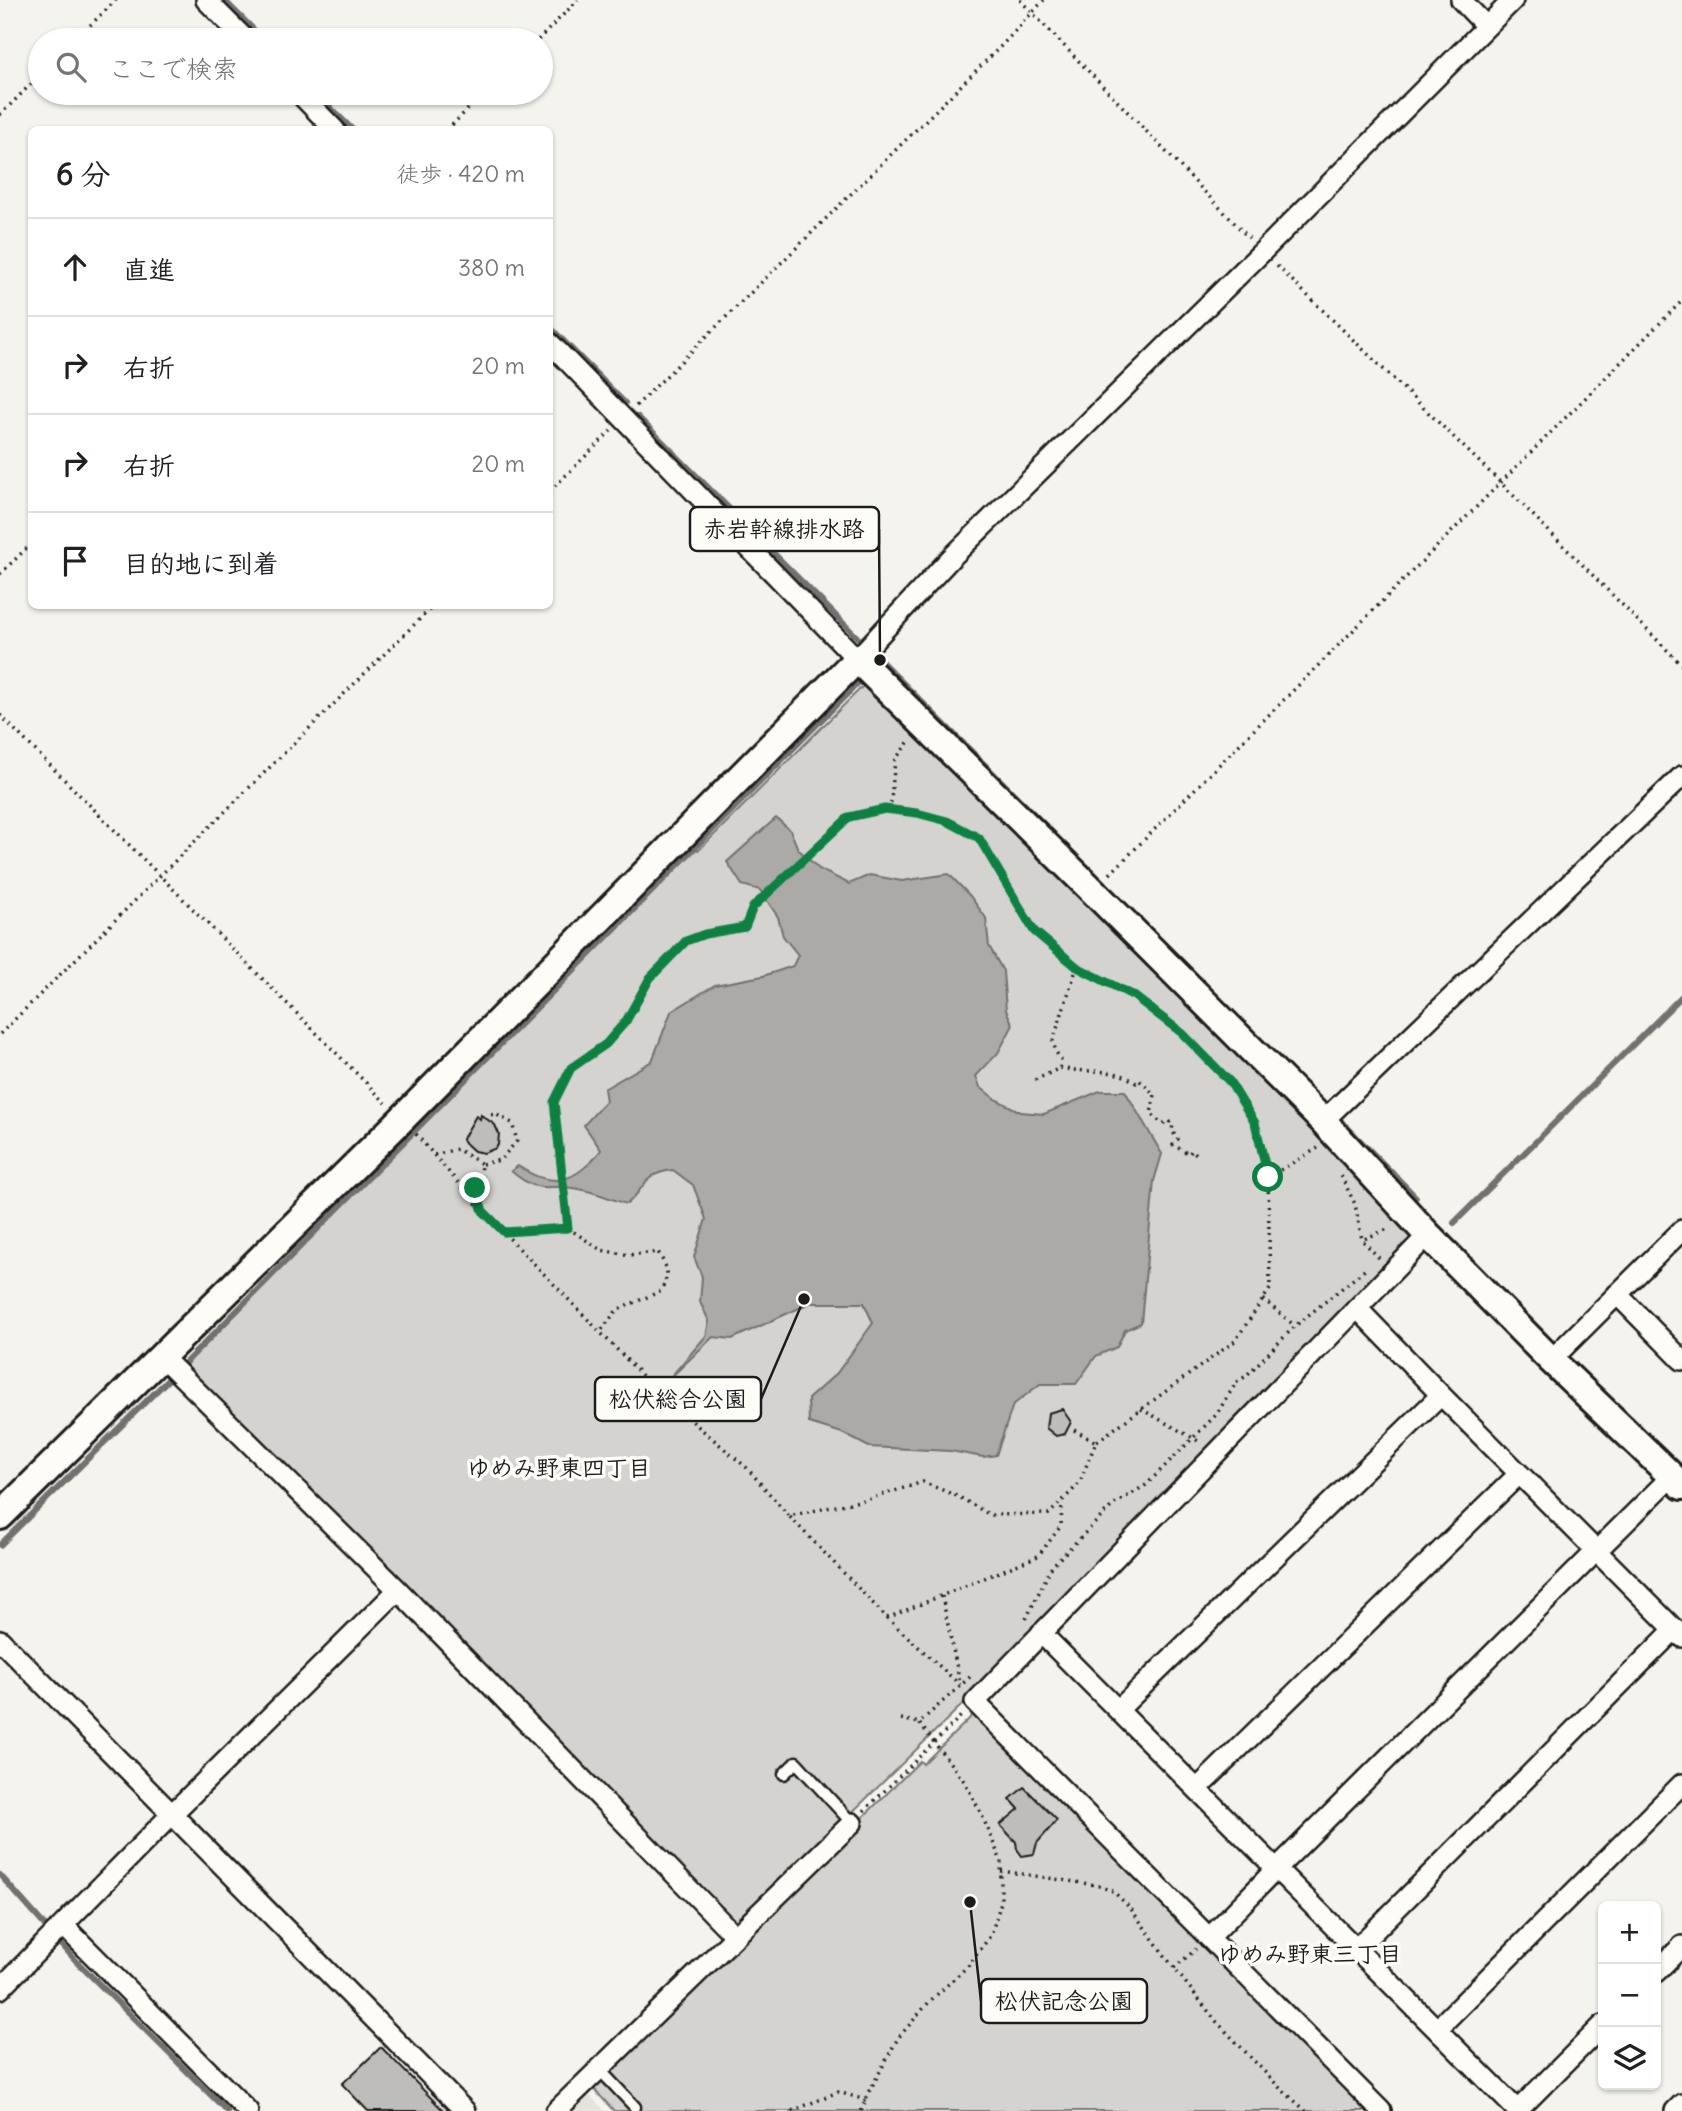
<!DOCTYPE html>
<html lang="ja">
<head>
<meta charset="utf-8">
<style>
  body { margin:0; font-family:Delius,"Klee One",sans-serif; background:#f6f6f6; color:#202124 }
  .controls { position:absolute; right:21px; bottom:21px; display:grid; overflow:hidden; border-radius:10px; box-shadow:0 2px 5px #0004 }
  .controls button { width:63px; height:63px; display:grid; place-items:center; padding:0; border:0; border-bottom:2px solid #e0e0e0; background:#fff; color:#202124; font:35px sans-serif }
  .stop { position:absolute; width:21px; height:21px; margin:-16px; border:5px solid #0b8043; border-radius:50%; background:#fff }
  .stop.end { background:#0b8043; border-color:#fff; box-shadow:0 2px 7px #0008 }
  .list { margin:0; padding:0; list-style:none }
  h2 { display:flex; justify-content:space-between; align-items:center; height:91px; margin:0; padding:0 28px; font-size:30px }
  h2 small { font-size:23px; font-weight:400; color:#757577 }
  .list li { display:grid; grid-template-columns:46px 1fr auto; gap:21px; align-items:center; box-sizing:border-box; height:98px; padding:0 28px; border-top:2px solid #e0e0e0 }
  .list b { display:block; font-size:26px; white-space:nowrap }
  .list em { font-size:23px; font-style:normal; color:#757577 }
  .icon { flex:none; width:38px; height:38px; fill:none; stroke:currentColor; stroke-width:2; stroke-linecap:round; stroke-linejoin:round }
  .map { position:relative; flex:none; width:1682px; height:2111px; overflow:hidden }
  .search { position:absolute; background:#fff; box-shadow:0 2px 5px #0004; left:28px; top:28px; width:525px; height:77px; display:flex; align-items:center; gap:18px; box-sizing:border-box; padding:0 24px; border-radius:38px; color:#757577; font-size:26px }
  .panel { position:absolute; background:#fff; box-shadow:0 2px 5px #0004; left:28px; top:126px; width:525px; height:483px; border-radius:10px }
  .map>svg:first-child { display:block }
</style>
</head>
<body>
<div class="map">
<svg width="1682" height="2111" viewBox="0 0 1682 2111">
  <rect width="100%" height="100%" fill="#f4f3ee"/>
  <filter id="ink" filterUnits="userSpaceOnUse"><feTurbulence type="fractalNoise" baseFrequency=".0143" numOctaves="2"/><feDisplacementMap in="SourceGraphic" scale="14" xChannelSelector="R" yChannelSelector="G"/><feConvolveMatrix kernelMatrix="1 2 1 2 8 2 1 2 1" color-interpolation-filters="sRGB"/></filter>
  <g filter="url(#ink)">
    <path fill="#e4e3de" d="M 588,2094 L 605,2111 L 571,2111 Z"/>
    <path fill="#d4d3cf" stroke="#787876" stroke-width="2" d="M 874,675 L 1422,1234 L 970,1697 L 736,1926 L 184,1364 L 290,1258 L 396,1141 L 401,1147 L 464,1083 L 459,1078 L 689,847 L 699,850 Z
      M 973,1715 L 980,1721 L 985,1717 L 1066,1802 L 1063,1806 L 1069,1812 L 1072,1809 L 1371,2111 L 614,2111 L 593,2088 L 607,2069 L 920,1761 L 923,1764 Z"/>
    <path fill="#abaaa6" stroke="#72716f" stroke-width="2" d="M 776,818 L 790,830 L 798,849 L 819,869 L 849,884 L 870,875 L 902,881 L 949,874 L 970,896 L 986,918 L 989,946 L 1003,971 L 1006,1010 L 1013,1025 L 998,1053 L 976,1076 L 980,1087 L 995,1099 L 1021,1112 L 1044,1114 L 1100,1091 L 1125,1091 L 1162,1154 L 1154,1181 L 1141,1323 L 1125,1330 L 1117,1347 L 1096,1356 L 1076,1384 L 1040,1384 L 1013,1405 L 996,1455 L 983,1457 L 950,1451 L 869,1447 L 842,1433 L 809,1423 L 808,1399 L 837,1373 L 873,1323 L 864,1303 L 810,1303 L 732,1339 L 713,1337 L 668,1380 L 706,1336 L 709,1321 L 700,1302 L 702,1277 L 694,1257 L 706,1219 L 693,1185 L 673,1170 C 642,1174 647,1187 627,1204 C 610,1199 591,1190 573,1188 C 541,1184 540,1195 511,1171 L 518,1166 C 553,1190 576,1182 601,1150 L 584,1125 L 606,1101 L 604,1089 L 652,1061 L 671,1012 L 695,997 L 715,985 L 763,976 L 793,966 L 798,955 L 783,936 L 778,917 L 760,890 L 742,885 L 727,862 Z"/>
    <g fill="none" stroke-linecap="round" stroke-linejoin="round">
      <path stroke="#72716f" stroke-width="6" d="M 224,0 L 264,40
        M 316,93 L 353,130
        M 550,327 L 625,403
        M 638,417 L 858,638
        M 872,652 L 1054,834
        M 1344,1124 L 1416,1197
        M 1454,1223 L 1682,996
        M 0,1545 L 184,1364 L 864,677
        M 0,1875 L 78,1963 L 227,2111"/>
    </g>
    <path fill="#bebdba" stroke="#1c1c1c" stroke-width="2" d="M 481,1115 L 495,1125 L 499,1134 L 498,1145 L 494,1149 L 484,1153 L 474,1151 L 462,1140 L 476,1116 L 480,1119 Z
      M 1062,1409 L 1071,1422 L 1065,1434 L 1056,1436 L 1046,1428 L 1048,1413 Z
      M 1024,1787 L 1057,1820 L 1037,1843 L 1034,1854 L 1022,1856 L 1017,1849 L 1016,1842 L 1000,1825 L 1019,1809 L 1010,1799 Z
      M 381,2047 L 444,2111 L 368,2111 L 342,2084 Z"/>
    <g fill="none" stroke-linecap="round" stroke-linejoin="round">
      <g stroke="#1c1c1c" stroke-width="15">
        <path id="lane" d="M 784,1774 L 796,1762 L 852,1823
          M 599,2069 L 635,2107"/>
      </g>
      <g stroke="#1c1c1c" stroke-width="24">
        <path id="street" d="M 206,0 L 246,40
          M 1461,0 L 1486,26
          M 299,93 L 335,130
          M 550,343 L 857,659 L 950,559 L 1262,252 L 1513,0
          M 1323,1121 L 1682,776
          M 1617,1294 L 1682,1360
          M 1357,1308 L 1441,1395 L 1682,1637
          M 162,1357 L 398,1590 L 735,1936
          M 1551,1360 L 1682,1230
          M 1041,1633 L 1518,2111
          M 0,1640 L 465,2111
          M 1118,1710 L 1441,1395
          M 1197,1789 L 1519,1474
          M 63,1925 L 248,2111
          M 1209,1938 L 1276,1869 L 1672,1476
          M 1356,1949 L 1675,1629
          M 1656,1972 L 1682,1946
          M 0,1989 L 172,1814 L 398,1590
          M 1437,2029 L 1682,1784
          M 1518,2110 L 1603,2025
          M 556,2111 L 852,1823
          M 1381,2111 L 975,1702 L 1428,1235
          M 1675,2111 L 1682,2104"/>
      </g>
      <g stroke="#1c1c1c" stroke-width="32">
        <path id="secondary" d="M 0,1516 L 402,1119 L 857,659 L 1093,891 L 1323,1121 L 1428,1235 L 1551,1360 L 1682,1486"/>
      </g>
      <path stroke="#1c1c1c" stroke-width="3.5" stroke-dasharray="2 5" stroke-linecap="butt" d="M 1020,0 L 1249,238
        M 75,40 L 116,0
        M 538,40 L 578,0
        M 0,115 L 40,75
        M 447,130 L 484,93
        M 1277,266 L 1500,482 L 1682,665
        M 636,406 L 1003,44 L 1044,0
        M 550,491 L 611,431
        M 0,574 L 32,543
        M 0,715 L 386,1103
        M 890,810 L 895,760 L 910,740
        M 1110,874 L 1682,301
        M 0,1034 L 433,606
        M 1060,1068 C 1086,1074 1115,1066 1136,1083 L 1139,1080 L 1155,1095 L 1151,1113 L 1162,1124 L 1169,1121 L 1173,1124 L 1172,1131 L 1178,1139 L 1173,1145 L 1189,1154 L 1192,1150 L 1196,1154
        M 1035,1080 L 1060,1068 L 1061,1060 L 1056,1052 L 1053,1041 L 1077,967
        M 416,1134 L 434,1155 L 457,1149 L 482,1164 L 475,1188 L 483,1211 L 659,1393 L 747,1468 L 789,1516 L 869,1499 L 923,1482 L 959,1497 L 990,1515 L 1049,1514 L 1079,1484 L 1096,1442 L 1235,1341 L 1270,1289 L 1268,1177 L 1255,1123 L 1230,1081 L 1182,1033 L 1134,996 L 1077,967 L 1033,931 L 979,838 L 947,821 L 917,813 L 885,809 L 848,817 L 753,907 L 745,927 L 705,935 L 686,941 L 650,978 L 626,1021 L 606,1044 L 571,1068 L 554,1102 L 558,1152 L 568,1228 L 504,1232
        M 434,1155 L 481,1209
        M 482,1164 L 500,1160 L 517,1141 L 512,1123 L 495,1114 L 489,1115
        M 1341,1176 L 1355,1204 L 1362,1240
        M 1268,1177 L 1318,1148
        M 568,1228 L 601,1250 L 629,1255 L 658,1252 C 668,1269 670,1272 661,1291 L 617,1310 L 600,1332
        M 1379,1258 L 1362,1240 L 1390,1228
        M 1263,1299 L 1295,1326
        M 1141,1409 L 1200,1442
        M 1074,1430 L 1096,1442
        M 790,1517 L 887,1618 L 960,1685
        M 942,1596 L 960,1683
        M 887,1618 L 1038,1556 L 1061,1526 L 1062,1504
        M 1026,1619 L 1052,1566 L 1113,1505 L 1146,1485 L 1216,1415 L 1236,1383 L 1246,1376 L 1295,1326 L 1367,1268
        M 901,1719 L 919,1723
        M 864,1811 L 961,1716
        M 1001,1871 L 1096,1885 L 1113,1891 L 1131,1909 L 1174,1968 L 1216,2021 L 1279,2087 L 1306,2111
        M 1174,1968 L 1196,1949
        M 792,2111 L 838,2092 L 866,2100
        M 861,2111 L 870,2090 L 898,2038 L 930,2001 L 969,1965 L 991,1935 L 1001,1902 L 1001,1861 L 981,1813 L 964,1781 L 919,1723 L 970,1677"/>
      <use href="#lane" stroke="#fdfcf7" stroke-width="10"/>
      <use href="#street" stroke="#fdfcf7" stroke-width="19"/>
      <use href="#secondary" stroke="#fdfcf7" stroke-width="26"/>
    </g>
  </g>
  <g fill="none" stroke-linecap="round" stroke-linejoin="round" filter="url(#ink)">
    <path stroke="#0b8043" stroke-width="9" d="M 475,1188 L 483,1211 L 504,1232 L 568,1228 L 554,1102 L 571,1068 L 606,1044 L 626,1021 L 650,978 L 686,941 L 705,934 L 745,927 L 753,907 L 849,817 L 885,809 L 917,813 L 947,821 L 979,838 L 1034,931 L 1077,967 L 1134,996 L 1182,1033 L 1230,1082 L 1255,1123 L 1268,1177"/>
  </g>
  <g text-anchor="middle" stroke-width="7" stroke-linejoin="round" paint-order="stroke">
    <g font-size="23" font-weight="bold" fill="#1c1c1c" stroke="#fdfcf7">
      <text x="559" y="1476">ゆめみ野東四丁目</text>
      <text x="1310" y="1962">ゆめみ野東三丁目</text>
    </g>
  </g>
  <path fill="none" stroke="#1c1c1c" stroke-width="2.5" d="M880 660L879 529M804 1299L761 1399M970 1902L981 2001"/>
  <g fill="#1c1c1c" stroke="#fdfcf7" stroke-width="2.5">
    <circle cx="880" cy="660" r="7"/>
    <circle cx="804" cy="1299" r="7"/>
    <circle cx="970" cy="1902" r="7"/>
  </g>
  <g fill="#fdfcf7" stroke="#1c1c1c" stroke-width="2.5">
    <rect x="690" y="507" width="189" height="44" rx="7"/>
    <rect x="595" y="1377" width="166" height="44" rx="7"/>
    <rect x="981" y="1979" width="166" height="44" rx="7"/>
  </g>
  <g font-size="23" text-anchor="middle" font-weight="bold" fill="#1c1c1c">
    <text x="784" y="537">赤岩幹線排水路</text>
    <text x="678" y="1407">松伏総合公園</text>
    <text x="1064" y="2009">松伏記念公園</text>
  </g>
</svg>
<div class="controls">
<button>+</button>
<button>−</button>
<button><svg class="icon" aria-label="layers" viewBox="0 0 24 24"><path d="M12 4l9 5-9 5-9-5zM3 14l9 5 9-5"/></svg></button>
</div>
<div class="stop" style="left:1268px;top:1177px"></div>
<div class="stop end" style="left:475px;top:1188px"></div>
<div class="search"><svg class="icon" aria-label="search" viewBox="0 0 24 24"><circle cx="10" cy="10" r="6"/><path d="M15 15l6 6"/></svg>ここで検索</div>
<section class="panel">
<h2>6 分<small>徒歩 · 420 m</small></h2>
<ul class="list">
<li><svg class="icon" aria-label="ahead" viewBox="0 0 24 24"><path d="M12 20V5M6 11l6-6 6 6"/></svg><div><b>直進</b></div><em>380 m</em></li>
<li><svg class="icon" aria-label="right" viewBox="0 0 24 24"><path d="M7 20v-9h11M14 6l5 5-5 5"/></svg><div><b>右折</b></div><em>20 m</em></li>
<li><svg class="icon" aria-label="right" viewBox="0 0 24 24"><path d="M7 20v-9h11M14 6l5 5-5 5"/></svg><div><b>右折</b></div><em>20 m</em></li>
<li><svg class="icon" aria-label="arrive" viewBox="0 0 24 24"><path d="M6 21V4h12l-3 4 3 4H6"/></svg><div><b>目的地に到着</b></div></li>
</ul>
</section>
</div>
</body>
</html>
